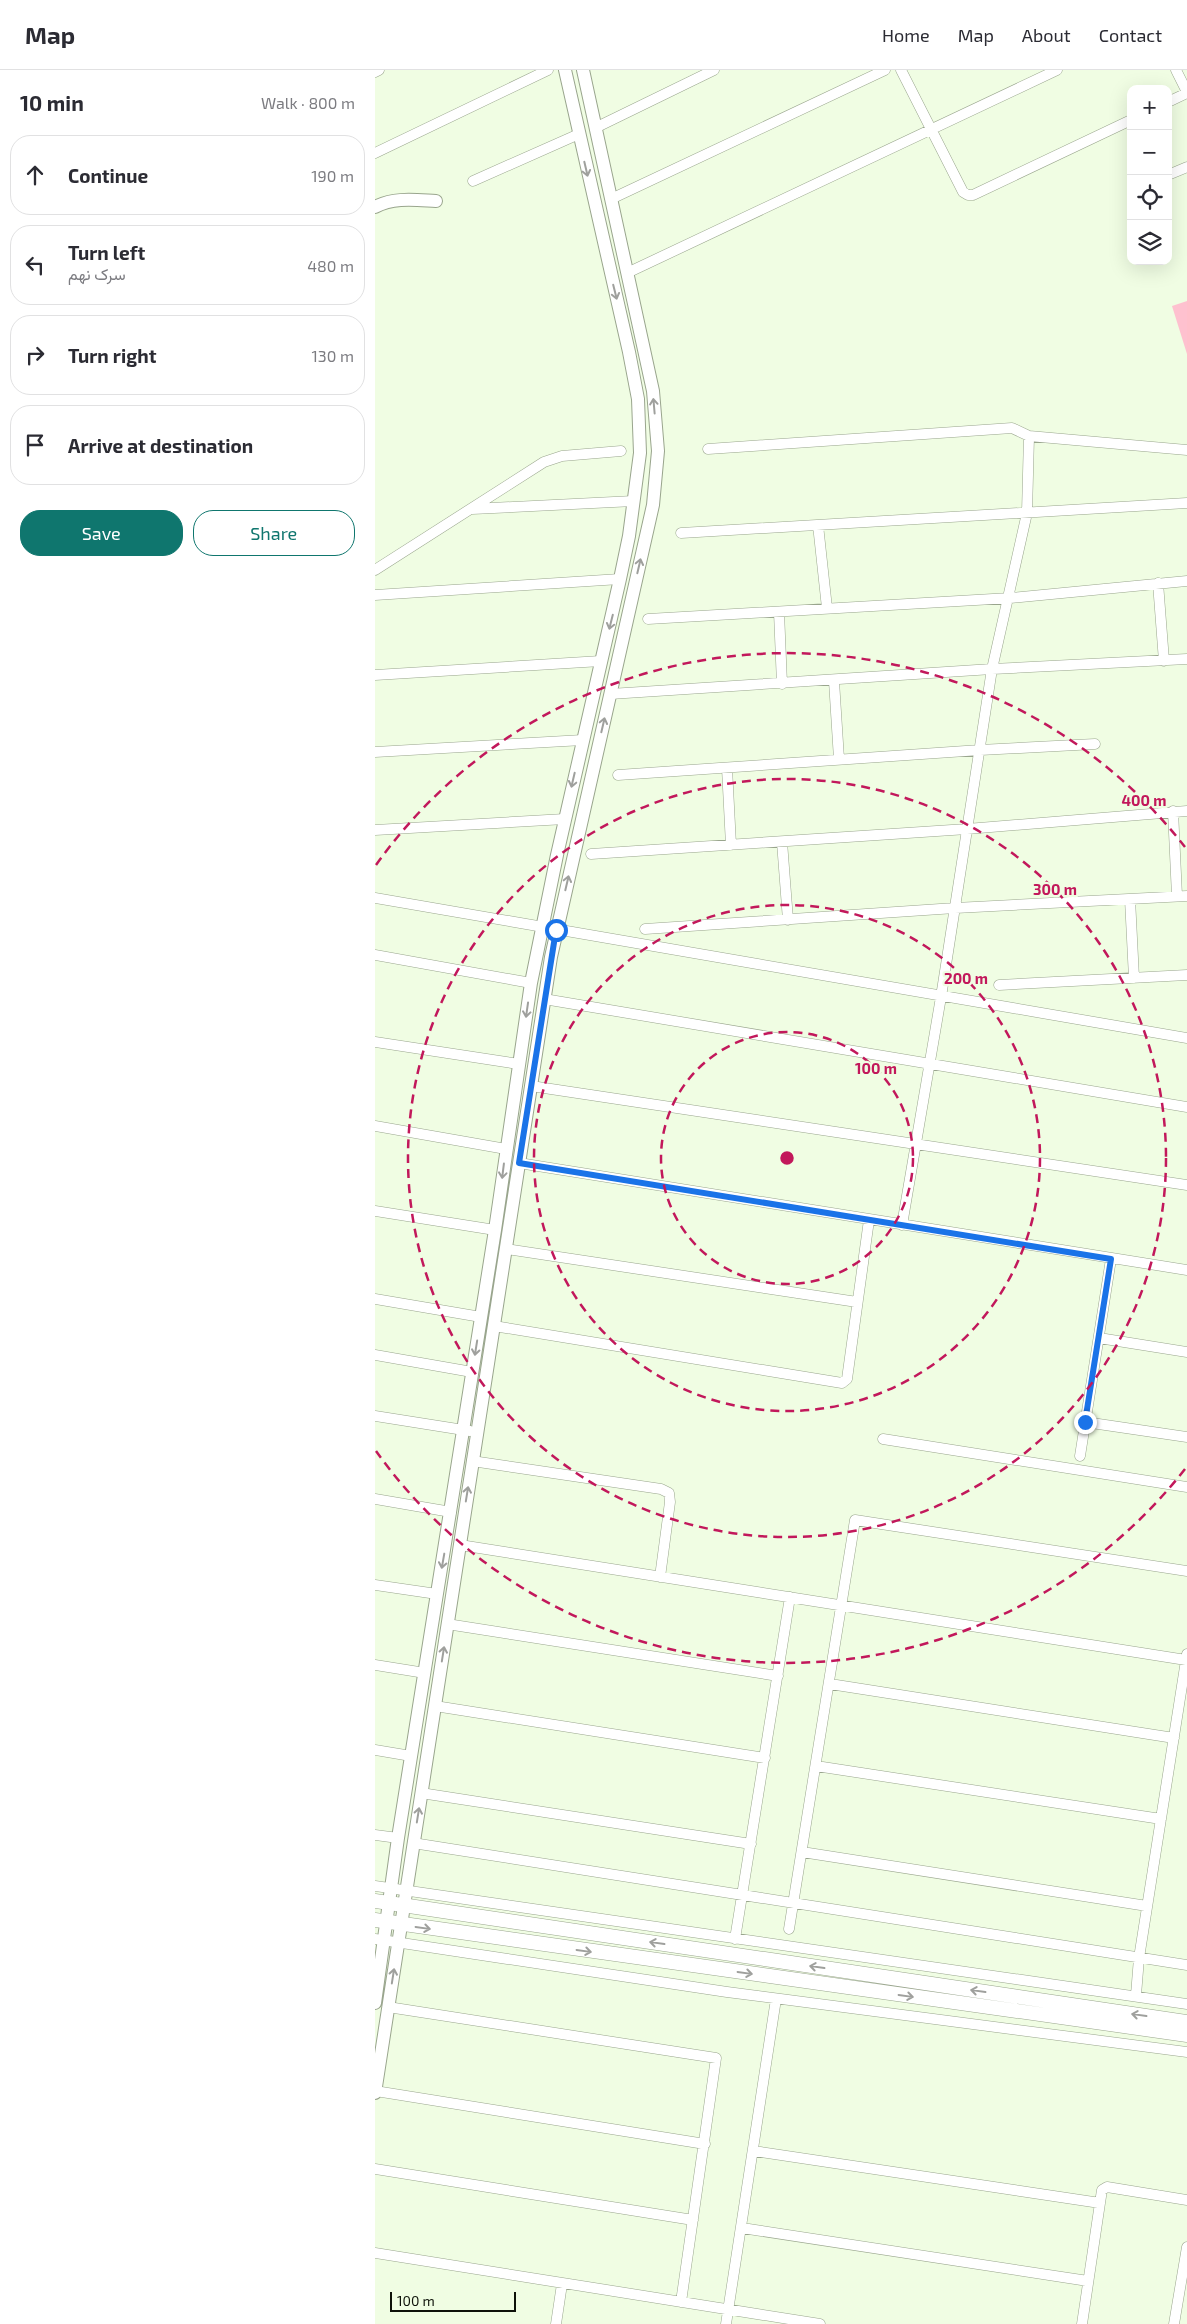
<!DOCTYPE html>
<html lang="en">
<head>
<meta charset="utf-8">
<style>
  body { margin:0; font-family:"Exo 2",Vazirmatn,sans-serif; background:#f2f2f3; color:#2b2b33 }
  .controls { position:absolute; right:15px; top:15px; display:grid; overflow:hidden; border-radius:10px; box-shadow:0 5px 20px #0002 }
  .controls button { width:45px; height:45px; display:grid; place-items:center; padding:0; border:0; border-bottom:1px solid #e1e1e2; background:#fff; color:#2b2b33; font:25px sans-serif }
  .scale { position:absolute; left:15px; bottom:12px; width:126px; box-sizing:border-box; padding-left:5px; border:2px solid #0e1209; border-top:0; font-size:14px; line-height:18px; white-space:nowrap; color:#0e1209; -webkit-text-stroke:4px #f0fde3; paint-order:stroke }
  .stop { position:absolute; width:15px; height:15px; margin:-11px; border:4px solid #1a73e8; border-radius:50%; background:#fff }
  .stop.end { background:#1a73e8; border-color:#fff; box-shadow:0 1px 5px #0008 }
  .list { margin:0; padding:0; list-style:none }
  h2 { display:flex; justify-content:space-between; align-items:center; height:65px; margin:0; padding:0 20px; font-size:21px }
  h2 small { font-size:16px; font-weight:400; color:#7c7c81 }
  .list li { display:grid; grid-template-columns:32px 1fr auto; gap:15px; align-items:center; box-sizing:border-box; height:80px; margin:0 10px 10px; padding:0 10px; border:1px solid #e1e1e2; border-radius:20px }
  .list b { display:block; font-size:19px; white-space:nowrap }
  .list p { margin:0; font-size:16px; white-space:nowrap; color:#7c7c81 }
  .list em { font-size:16px; font-style:normal; color:#7c7c81 }
  .actions { display:flex; gap:10px; padding:15px 20px }
  .actions a { flex:1; padding:11px 0; border:1px solid #0f766e; border-radius:20px; text-align:center; font-size:18px; color:#0f766e }
  .actions .main { background:#0f766e; color:#fff }
  .icon { flex:none; width:28px; height:28px; fill:none; stroke:currentColor; stroke-width:2; stroke-linecap:round; stroke-linejoin:round }
  .map { position:relative; flex:none; width:812px; height:2254px; overflow:hidden }
  header { display:flex; align-items:center; gap:30px; box-sizing:border-box; height:70px; padding:0 25px; background:#fff; border-bottom:1px solid #e1e1e2 }
  header strong { font-size:24px }
  nav { display:flex; gap:28px; margin-inline-start:auto; font-size:18px }
  main { display:flex }
  aside { flex:1; background:#fff }
  .map>svg:first-child { display:block }
</style>
</head>
<body>
<header>
<strong>Map</strong>
<nav><a>Home</a><a>Map</a><a>About</a><a>Contact</a></nav>
</header>
<main>
<aside>
<h2>10 min<small>Walk · 800 m</small></h2>
<ul class="list">
<li><svg class="icon" aria-label="ahead" viewBox="0 0 24 24"><path d="M12 20V5M6 11l6-6 6 6"/></svg><div><b>Continue</b></div><em>190 m</em></li>
<li><svg class="icon" aria-label="left" viewBox="0 0 24 24"><path d="M17 20v-9H6M10 6l-5 5 5 5"/></svg><div><b>Turn left</b><p>سرک نهم</p></div><em>480 m</em></li>
<li><svg class="icon" aria-label="right" viewBox="0 0 24 24"><path d="M7 20v-9h11M14 6l5 5-5 5"/></svg><div><b>Turn right</b></div><em>130 m</em></li>
<li><svg class="icon" aria-label="arrive" viewBox="0 0 24 24"><path d="M6 21V4h12l-3 4 3 4H6"/></svg><div><b>Arrive at destination</b></div></li>
</ul>
<div class="actions"><a class="main">Save</a><a>Share</a></div>
</aside>
<div class="map">
<svg width="812" height="2254" viewBox="0 0 812 2254">
  <rect width="100%" height="100%" fill="#f0fde3"/>
  <path fill="#fec1cf" d="M 812,231 L 812,284 L 797,236 Z"/>
  <g fill="none" stroke-linecap="round" stroke-linejoin="round">
    <g stroke="#99a58d" stroke-width="11">
      <path id="minor" d="M 526,0 L 588,122 L 593,125 L 598,125 L 756,50
        M 801,0 L 812,22
        M 0,2 L 4,0
        M 793,32 L 812,23
        M 220,58 L 339,0
        M 0,83 L 173,0
        M 793,105 L 812,97
        M 98,111 L 204,64
        M 236,129 L 510,0
        M 252,203 L 682,0
        M 333,379 L 637,358 L 654,366 L 812,380
        M 97,439 L 259,431
        M 443,455 L 452,538
        M 306,463 L 812,433
        M 0,500 L 169,392 L 187,386 L 246,381
        M 783,513 L 789,591
        M 0,525 L 245,509
        M 404,542 L 407,614
        M 273,549 L 635,528 L 812,511
        M 0,605 L 226,591
        M 459,611 L 464,689
        M 235,624 L 617,599 L 812,589
        M 0,682 L 208,670
        M 352,698 L 356,775
        M 243,705 L 605,680 L 720,674
        M 798,741 L 802,826
        M 0,760 L 190,749
        M 407,772 L 413,850
        M 216,784 L 592,759 L 812,741
        M 0,828 L 812,968
        M 755,829 L 759,908
        M 270,859 L 580,838 L 812,826
        M 0,885 L 156,913
        M 624,915 L 812,905
        M 169,929 L 812,1037
        M 0,972 L 144,994
        M 156,1016 L 812,1115
        M 0,1056 L 131,1079
        M 144,1093 L 812,1200
        M 0,1141 L 120,1160
        M 527,1155 L 566,927 L 617,599 L 652,443 L 654,366
        M 131,1179 L 482,1232
        M 0,1229 L 106,1247
        M 119,1256 L 467,1313 L 472,1309 L 494,1150
        M 724,1268 L 812,1282
        M 0,1285 L 97,1302
        M 0,1346 L 95,1361
        M 710,1352 L 812,1367
        M 508,1369 L 812,1417
        M 705,1386 L 736,1189
        M 97,1391 L 286,1419 L 294,1423 L 295,1432 L 285,1507
        M 0,1429 L 76,1442
        M 85,1475 L 811,1590
        M 0,1515 L 62,1524
        M 72,1554 L 403,1606
        M 0,1595 L 50,1603
        M 455,1614 L 799,1668
        M 60,1636 L 390,1688
        M 0,1680 L 36,1686
        M 441,1696 L 786,1749
        M 46,1723 L 376,1774
        M 0,1765 L 23,1768
        M 38,1773 L 812,1895
        M 427,1782 L 772,1836
        M 0,1816 L 812,1934
        M 414,1859 L 480,1450 L 812,1501
        M 0,1869 L 352,1922 L 812,1982
        M 360,1869 L 415,1527
        M 761,1925 L 764,1888 L 812,1584
        M 13,1937 L 341,1988 L 306,2232
        M 0,2021 L 330,2074
        M 379,2081 L 725,2133 L 727,2120 L 732,2117 L 812,2130
        M 0,2099 L 318,2150
        M 367,2158 L 713,2211
        M 0,2183 L 445,2254
        M 181,2254 L 187,2214
        M 351,2254 L 401,1929
        M 707,2254 L 725,2133
        M 799,2254 L 812,2177"/>
    </g>
    <g stroke="#99a58d" stroke-width="14">
      <path id="tertiary" d="M 0,137 C 19,127 40,130 61,131
        M 0,1933 L 23,1768 L 120,1160 L 156,913 L 182,785 L 245,509 L 254,466 L 265,383 L 263,329 L 254,282 L 190,0
        M 0,2023 L 176,887 L 278,435 L 283,381 L 278,321 L 208,0"/>
    </g>
    <g stroke="#99a58d" stroke-width="15">
      <path id="secondary" d="M 0,1831 L 812,1952
        M 0,1850 L 812,1965"/>
    </g>
    <use href="#minor" stroke="#fff" stroke-width="10"/>
    <use href="#tertiary" stroke="#fff" stroke-width="12"/>
    <use href="#secondary" stroke="#fff" stroke-width="14"/>
  </g>
  <defs><path id="oneway-shaft" d="M-6 0H5M1.5-3L5.5 0L1.5 3" fill="none" stroke-width="1.6" stroke-linecap="round" stroke-linejoin="round" transform="scale(1.25)"/></defs>
  <g stroke="#9fa09d">
    <use href="#oneway-shaft" transform="translate(211 99) rotate(77)"/>
    <use href="#oneway-shaft" transform="translate(240 222) rotate(76)"/>
    <use href="#oneway-shaft" transform="translate(279 336) rotate(-95)"/>
    <use href="#oneway-shaft" transform="translate(264 496) rotate(-77)"/>
    <use href="#oneway-shaft" transform="translate(236 552) rotate(104)"/>
    <use href="#oneway-shaft" transform="translate(228 655) rotate(-77)"/>
    <use href="#oneway-shaft" transform="translate(198 710) rotate(103)"/>
    <use href="#oneway-shaft" transform="translate(192 813) rotate(-77)"/>
    <use href="#oneway-shaft" transform="translate(152 940) rotate(98)"/>
    <use href="#oneway-shaft" transform="translate(128 1101) rotate(97)"/>
    <use href="#oneway-shaft" transform="translate(101 1278) rotate(99)"/>
    <use href="#oneway-shaft" transform="translate(92 1424) rotate(-81)"/>
    <use href="#oneway-shaft" transform="translate(68 1491) rotate(100)"/>
    <use href="#oneway-shaft" transform="translate(68 1584) rotate(-81)"/>
    <use href="#oneway-shaft" transform="translate(43 1745) rotate(-81)"/>
    <use href="#oneway-shaft" transform="translate(48 1858) rotate(8)"/>
    <use href="#oneway-shaft" transform="translate(282 1873) rotate(-172)"/>
    <use href="#oneway-shaft" transform="translate(209 1881) rotate(8)"/>
    <use href="#oneway-shaft" transform="translate(442 1897) rotate(-172)"/>
    <use href="#oneway-shaft" transform="translate(370 1903) rotate(8)"/>
    <use href="#oneway-shaft" transform="translate(18 1906) rotate(-81)"/>
    <use href="#oneway-shaft" transform="translate(603 1921) rotate(-172)"/>
    <use href="#oneway-shaft" transform="translate(531 1926) rotate(8)"/>
    <use href="#oneway-shaft" transform="translate(764 1945) rotate(-172)"/>
  </g>
  <g fill="none" stroke-linecap="round" stroke-linejoin="round">
    <path stroke="#1a73e8" stroke-width="6" d="M 181,860 L 144,1093 L 736,1189 L 710,1352"/>
  </g>
  <g fill="none" stroke="#c2185b" stroke-width="2.5" stroke-dasharray="9 6">
    <circle cx="412" cy="1088" r="126"/>
    <circle cx="412" cy="1088" r="253"/>
    <circle cx="412" cy="1088" r="379"/>
    <path d="M810 1399A505 505 0 0 1 1 1381M1 795A505 505 0 0 1 810 777"/>
  </g>
  <circle cx="412" cy="1088" r="8" fill="#c2185b" stroke="#f0fde3" stroke-width="2.5"/>
  <g font-size="15" text-anchor="middle" font-weight="bold" fill="#c2185b" stroke="#f0fde3" stroke-width="4.5" stroke-linejoin="round" paint-order="stroke">
    <text x="769" y="736">400 m</text>
    <text x="680" y="825">300 m</text>
    <text x="591" y="914">200 m</text>
    <text x="501" y="1004">100 m</text>
  </g>
</svg>
<div class="controls">
<button>+</button>
<button>−</button>
<button><svg class="icon" aria-label="locate" viewBox="0 0 24 24"><circle cx="12" cy="12" r="6"/><path d="M12 2v4M12 18v4M2 12h4M18 12h4"/></svg></button>
<button><svg class="icon" aria-label="layers" viewBox="0 0 24 24"><path d="M12 4l9 5-9 5-9-5zM3 14l9 5 9-5"/></svg></button>
</div>
<div class="scale">100 m</div>
<div class="stop" style="left:181px;top:860px"></div>
<div class="stop end" style="left:710px;top:1352px"></div>
</div>
</main>
</body>
</html>
